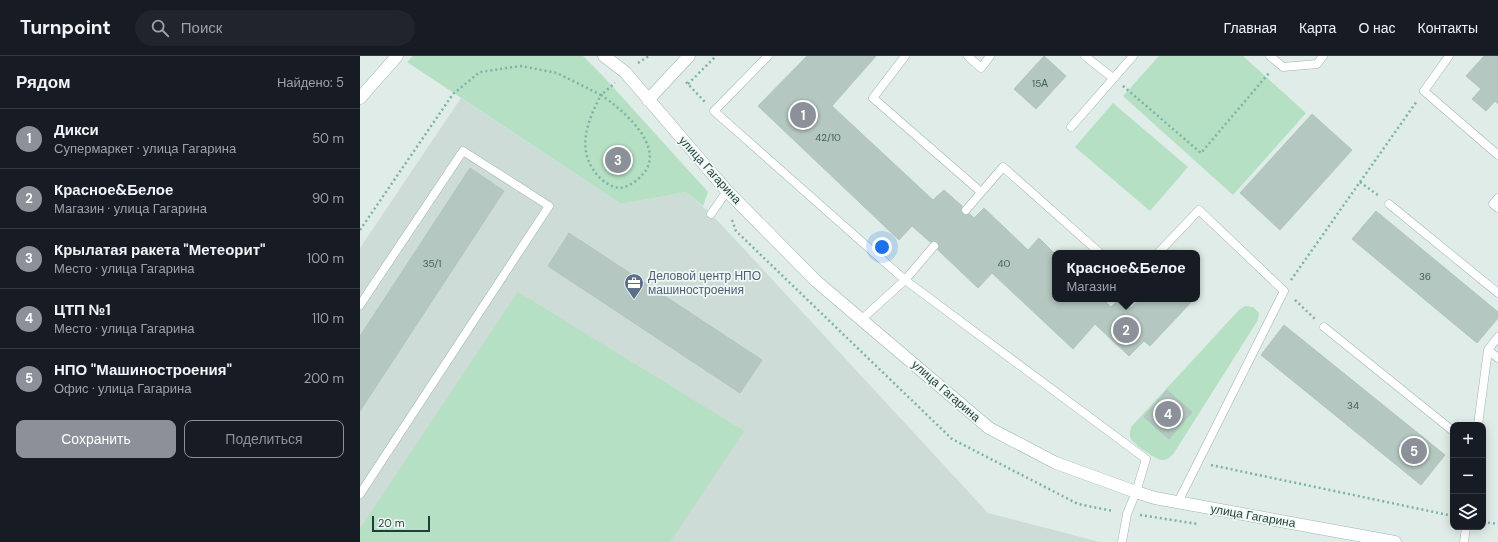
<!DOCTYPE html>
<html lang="ru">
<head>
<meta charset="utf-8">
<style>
  body { margin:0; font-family:"DM Sans",sans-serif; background:#20242c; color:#f1f3f6 }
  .controls { position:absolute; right:12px; bottom:12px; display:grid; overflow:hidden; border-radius:8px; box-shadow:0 2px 10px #0003 }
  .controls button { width:36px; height:36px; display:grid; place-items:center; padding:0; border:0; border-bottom:1px solid #363941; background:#171b24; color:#f1f3f6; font:20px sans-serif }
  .scale { position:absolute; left:12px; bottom:10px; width:58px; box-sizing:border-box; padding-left:4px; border:2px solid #1e3e38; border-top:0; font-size:11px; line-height:14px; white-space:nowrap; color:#1e3e38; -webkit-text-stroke:3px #f0f8f5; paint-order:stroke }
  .you { position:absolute; left:522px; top:191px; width:14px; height:14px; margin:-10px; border:3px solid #fff; border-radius:50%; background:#1a73e8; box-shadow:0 0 0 6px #1a73e833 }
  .badge { display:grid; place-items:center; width:26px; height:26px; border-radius:50%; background:#8c9099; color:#fff; font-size:13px; font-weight:700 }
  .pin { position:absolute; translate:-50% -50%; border:2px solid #fff; box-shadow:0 1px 4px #0006 }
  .popup { position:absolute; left:692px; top:194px; width:148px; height:52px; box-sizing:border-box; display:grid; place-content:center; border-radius:8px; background:#171b24; filter:drop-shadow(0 1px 3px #0005); font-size:13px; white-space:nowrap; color:#9ea1a6 }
  .popup b { font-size:15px; color:#f1f3f6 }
  .popup::after { content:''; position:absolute; left:50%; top:100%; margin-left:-8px; border:8px solid transparent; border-top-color:#171b24 }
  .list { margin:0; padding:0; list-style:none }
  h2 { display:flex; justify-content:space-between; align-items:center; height:52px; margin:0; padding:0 16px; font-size:17px }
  h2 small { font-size:13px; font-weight:400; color:#9ea1a6 }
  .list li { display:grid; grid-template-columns:26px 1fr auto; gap:12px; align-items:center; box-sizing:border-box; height:60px; padding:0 16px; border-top:1px solid #363941 }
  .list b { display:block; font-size:15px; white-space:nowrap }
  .list p { margin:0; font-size:13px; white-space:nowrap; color:#9ea1a6 }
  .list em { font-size:13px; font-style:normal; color:#9ea1a6 }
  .actions { display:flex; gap:8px; padding:12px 16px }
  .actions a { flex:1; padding:9px 0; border:1px solid #8c9099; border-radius:8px; text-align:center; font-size:14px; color:#8c9099 }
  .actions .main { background:#8c9099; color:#fff }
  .icon { flex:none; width:22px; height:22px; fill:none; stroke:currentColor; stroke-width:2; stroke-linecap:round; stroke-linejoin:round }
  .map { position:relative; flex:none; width:1138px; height:486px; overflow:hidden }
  header { display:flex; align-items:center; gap:24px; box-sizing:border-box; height:56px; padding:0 20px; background:#171b24; border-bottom:1px solid #363941 }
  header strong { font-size:19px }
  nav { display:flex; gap:22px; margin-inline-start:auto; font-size:14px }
  .search { width:280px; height:36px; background:#20242c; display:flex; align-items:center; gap:10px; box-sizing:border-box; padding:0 14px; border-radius:22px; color:#9ea1a6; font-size:15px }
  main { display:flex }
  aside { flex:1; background:#171b24 }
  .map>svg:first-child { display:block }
</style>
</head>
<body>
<header>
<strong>Turnpoint</strong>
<div class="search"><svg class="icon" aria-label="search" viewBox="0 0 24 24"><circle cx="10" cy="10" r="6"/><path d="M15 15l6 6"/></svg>Поиск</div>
<nav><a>Главная</a><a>Карта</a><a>О нас</a><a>Контакты</a></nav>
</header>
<main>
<aside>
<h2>Рядом<small>Найдено: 5</small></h2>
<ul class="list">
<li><span class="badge">1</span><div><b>Дикси</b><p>Супермаркет · улица Гагарина</p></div><em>50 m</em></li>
<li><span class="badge">2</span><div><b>Красное&amp;Белое</b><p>Магазин · улица Гагарина</p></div><em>90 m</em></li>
<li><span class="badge">3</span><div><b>Крылатая ракета &quot;Метеорит&quot;</b><p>Место · улица Гагарина</p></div><em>100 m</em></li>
<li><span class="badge">4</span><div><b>ЦТП №1</b><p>Место · улица Гагарина</p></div><em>110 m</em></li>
<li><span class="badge">5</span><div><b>НПО &quot;Машиностроения&quot;</b><p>Офис · улица Гагарина</p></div><em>200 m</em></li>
</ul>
<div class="actions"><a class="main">Сохранить</a><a>Поделиться</a></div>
</aside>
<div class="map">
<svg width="1138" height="486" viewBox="0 0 1138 486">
  <rect width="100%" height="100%" fill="#dfece7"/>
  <path fill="#cddcd6" d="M 101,42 L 261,148 L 326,136 L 351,158 L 384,193 L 628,457 L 740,486 L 0,486 L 0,192 Z"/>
  <path fill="#b5e0c4" d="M 53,0 L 223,0 L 243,20 L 348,136 L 343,150 L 326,136 L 261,148 L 47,6 Z
    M 799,0 L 883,0 L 946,57 L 873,139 L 763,40 Z
    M 753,47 L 828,111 L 790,155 L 715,91 Z
    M 158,236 L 384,375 L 310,486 L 0,486 L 0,473 Z
    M 885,250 L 893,251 L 899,257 L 898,264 L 814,397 C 811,400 808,404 803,404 C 797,405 775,389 771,383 C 769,379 770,375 771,371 L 879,254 Z"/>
  <path fill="#b4c7c1" stroke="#b1c6bf" d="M 447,0 L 516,0 L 472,50 L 573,144 L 584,134 L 602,150 L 601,155 L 605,159 L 610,158 L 614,162 L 624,152 L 668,194 L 679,182 L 695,198 L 695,243 L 743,243 L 751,251 L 759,243 L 762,243 L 771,252 L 779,243 L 834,243 L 790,290 L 784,285 L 769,300 L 735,268 L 713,293 L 632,217 L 618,232 L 578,194 L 579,191 L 578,186 L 575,185 L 570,186 L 552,170 L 539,184 L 398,50 Z
    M 684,0 L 706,20 L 676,53 L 654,33 Z
    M 1124,0 L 1138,0 L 1138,48 L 1135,45 L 1126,55 L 1112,43 L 1121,33 L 1106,20 Z
    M 952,58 L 992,94 L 920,174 L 880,137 Z
    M 110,112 L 144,135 L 0,355 L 0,280 Z
    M 1016,155 L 1138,256 L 1138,262 L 1117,287 L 992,183 Z
    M 209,177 L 402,304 L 380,337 L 188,210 Z
    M 924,269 L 1085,399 L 1061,429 L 901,299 Z
    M 807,334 L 832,356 L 809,383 L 784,361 Z"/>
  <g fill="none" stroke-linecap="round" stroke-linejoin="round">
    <g stroke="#a1b4af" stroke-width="9">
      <path id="lane" d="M 408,0 L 354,55 L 545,224 L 786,403 L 776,436 L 767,458 L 762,486
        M 545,0 L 513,42 L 621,136
        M 608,0 L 621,12 L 630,0
        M 725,0 L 753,22
        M 910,0 L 923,11 L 957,8 L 963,0
        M 1089,0 L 1064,35 L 1138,99
        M 711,71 L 773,0
        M 1138,142 L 1133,148 L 1138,152
        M 1029,148 L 1138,237
        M 606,154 L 643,111 L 740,197
        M 351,158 L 367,135
        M 798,197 L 839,154 L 924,235 L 818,446
        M 0,249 L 103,95 L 189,150 L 0,438
        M 502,263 L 545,224 L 574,190
        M 964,271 L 1093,375
        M 1128,294 L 1138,302
        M 1118,369 L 1128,294 L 1138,281
        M 1104,486 L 1106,471"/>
    </g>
    <g stroke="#a1b4af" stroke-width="13">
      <path id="street" d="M 244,0 L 265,16 L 367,135 L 456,225 L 629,372 L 696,407 L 776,436 L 795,442 L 1035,486
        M 0,42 L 37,0
        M 288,44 L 329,0"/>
    </g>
    <path stroke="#7cb3a7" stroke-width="2.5" stroke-dasharray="2 3" stroke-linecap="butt" d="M 278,7 L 289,0
      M 326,26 L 345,46
      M 328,28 L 356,0
      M 763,30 L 841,97 L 909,17
      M 241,39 C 262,53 307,91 283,118 C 278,124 269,131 260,132 C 253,132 244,126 239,121 C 215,95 227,66 241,39 Z
      M 1000,126 L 1019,140
      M 372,164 L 376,175 L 592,383 L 718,448 L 753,455
      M 0,174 L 93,38 L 120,16 L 161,10 L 197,17 L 241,39 L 255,27
      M 931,224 L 1057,45
      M 935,244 L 955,263
      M 851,409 L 1093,460
      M 780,459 L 838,468
      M 1123,466 L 1138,468"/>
    <use href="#lane" stroke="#fff" stroke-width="8"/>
    <use href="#street" stroke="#fff" stroke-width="12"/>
  </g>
  <defs>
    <g id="office-pin" transform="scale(1)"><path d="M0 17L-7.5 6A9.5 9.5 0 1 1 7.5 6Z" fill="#5c6f8a" stroke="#f0f8f5"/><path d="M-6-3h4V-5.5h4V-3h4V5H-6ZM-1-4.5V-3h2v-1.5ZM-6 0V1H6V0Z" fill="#fff"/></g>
  </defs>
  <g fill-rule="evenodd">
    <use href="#office-pin" x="274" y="227"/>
  </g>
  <g text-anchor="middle" stroke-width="3.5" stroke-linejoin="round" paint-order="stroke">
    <g font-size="10" fill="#44605a">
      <text x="680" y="31">15А</text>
      <text x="468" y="85">42/10</text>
      <text x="72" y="211">35/1</text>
      <text x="644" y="211">40</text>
      <text x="1065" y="224">36</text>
      <text x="993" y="353">34</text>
    </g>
    <g font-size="12" fill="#1e3e38" stroke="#f0f8f5">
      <text transform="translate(350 114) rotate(48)" y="4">улица Гагарина</text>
      <text transform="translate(586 335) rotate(41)" y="4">улица Гагарина</text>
      <text transform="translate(893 460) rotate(10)" y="4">улица Гагарина</text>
    </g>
    <g font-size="12" fill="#4e5e75" stroke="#f0f8f5" text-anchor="start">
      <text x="288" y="224">Деловой центр НПО<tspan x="288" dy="14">машиностроения</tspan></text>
    </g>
  </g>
</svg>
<div class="controls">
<button>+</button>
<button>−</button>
<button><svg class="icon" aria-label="layers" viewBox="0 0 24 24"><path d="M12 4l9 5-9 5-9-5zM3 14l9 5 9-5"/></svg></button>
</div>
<div class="scale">20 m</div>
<div class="you"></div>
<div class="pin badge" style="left:443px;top:59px">1</div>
<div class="pin badge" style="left:766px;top:274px">2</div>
<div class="popup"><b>Красное&amp;Белое</b>Магазин</div>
<div class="pin badge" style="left:258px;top:104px">3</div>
<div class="pin badge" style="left:808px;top:358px">4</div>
<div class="pin badge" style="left:1054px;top:395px">5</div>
</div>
</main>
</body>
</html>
